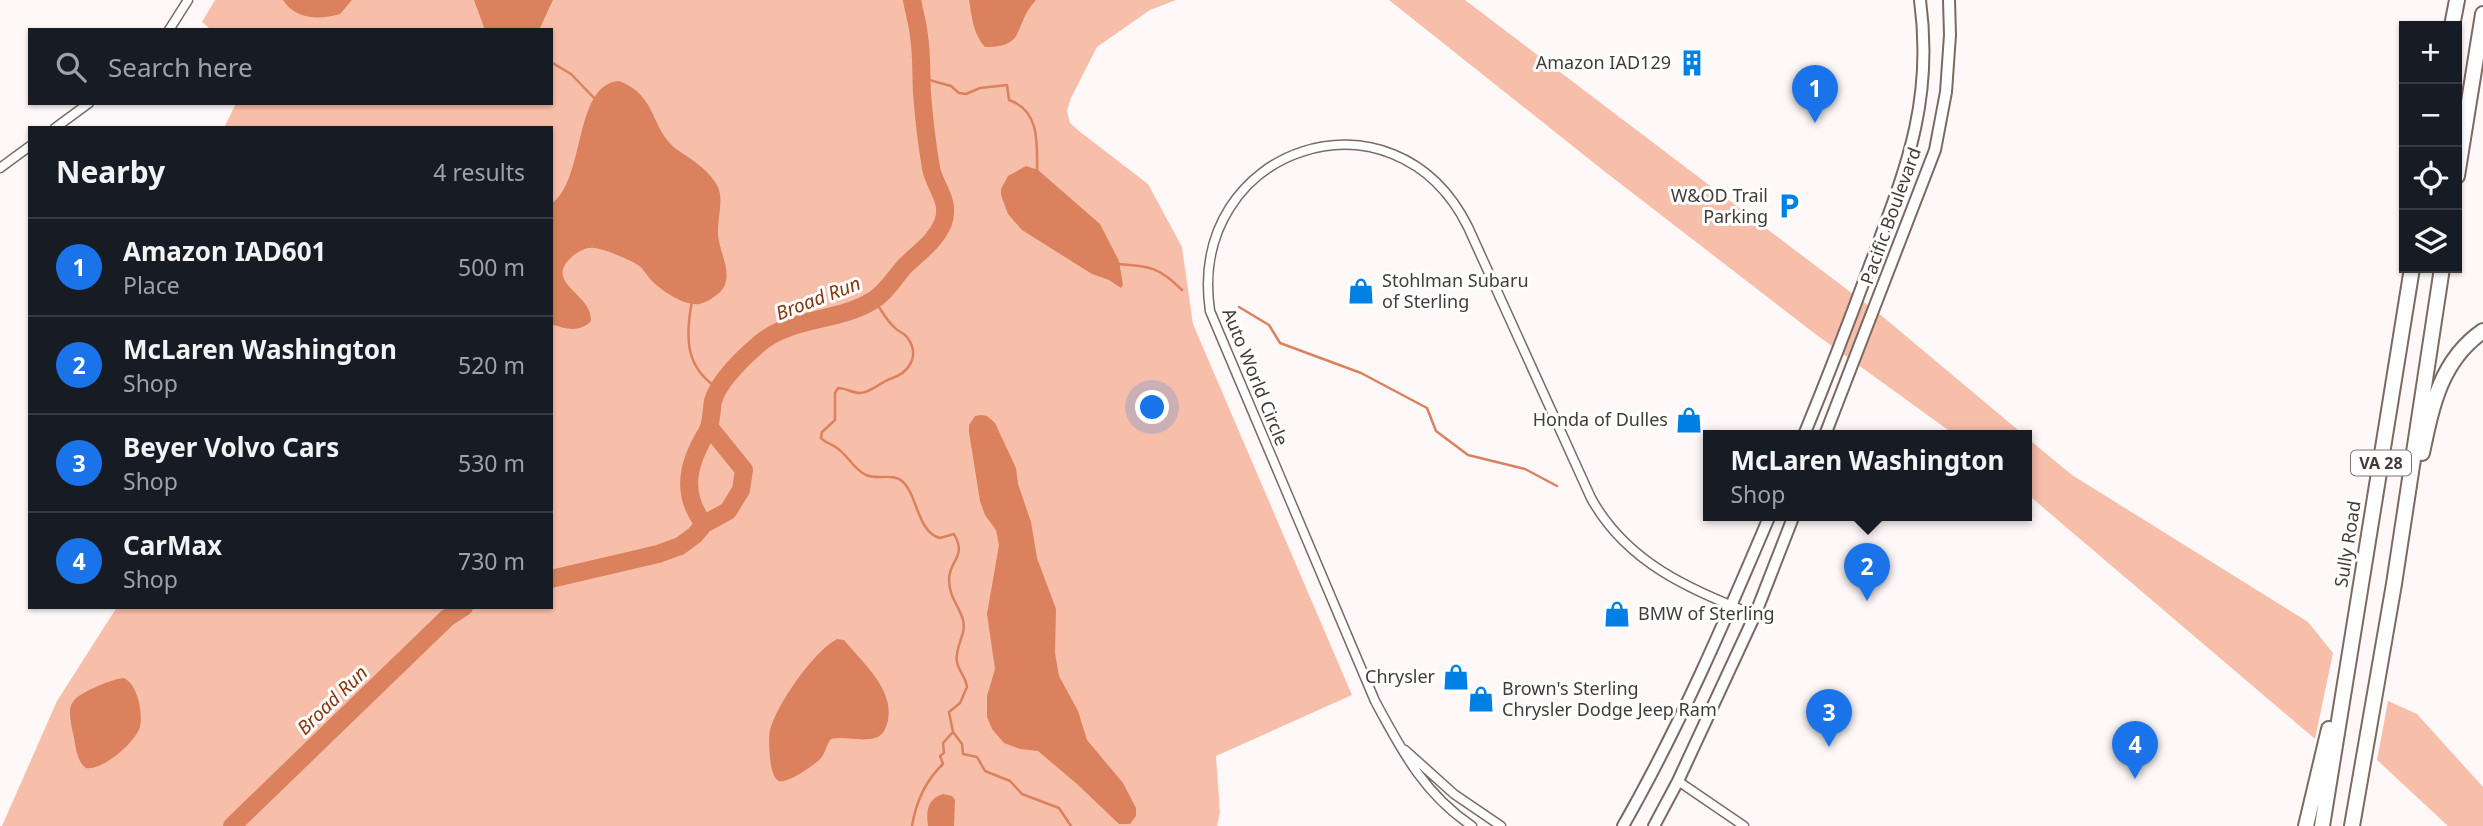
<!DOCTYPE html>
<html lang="en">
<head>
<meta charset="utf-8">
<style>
  body { margin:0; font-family:"Noto Sans",sans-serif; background:#242831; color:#f1f3f6 }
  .controls { position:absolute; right:21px; top:21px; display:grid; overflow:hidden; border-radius:0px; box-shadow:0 2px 5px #0004 }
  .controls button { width:63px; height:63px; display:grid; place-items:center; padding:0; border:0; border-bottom:2px solid #363941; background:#171b24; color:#f1f3f6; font:35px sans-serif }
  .you { position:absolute; left:1153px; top:408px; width:24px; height:24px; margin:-18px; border:5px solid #fff; border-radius:50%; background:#1a73e8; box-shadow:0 0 0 10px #1a73e833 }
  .badge { display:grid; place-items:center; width:46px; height:46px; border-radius:50%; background:#1a73e8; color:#fff; font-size:23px; font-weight:700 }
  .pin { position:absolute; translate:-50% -58px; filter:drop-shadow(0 2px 4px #0008) }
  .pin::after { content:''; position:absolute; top:37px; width:24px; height:21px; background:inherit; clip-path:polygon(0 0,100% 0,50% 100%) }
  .popup { position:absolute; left:1703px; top:430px; width:329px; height:91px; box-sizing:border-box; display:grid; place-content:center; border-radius:0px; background:#171b24; filter:drop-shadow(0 2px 5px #0005); font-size:23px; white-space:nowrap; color:#9ea1a6 }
  .popup b { font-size:26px; color:#f1f3f6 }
  .popup::after { content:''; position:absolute; left:50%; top:100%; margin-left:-14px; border:14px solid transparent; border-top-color:#171b24 }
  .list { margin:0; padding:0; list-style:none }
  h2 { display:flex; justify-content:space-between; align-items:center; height:91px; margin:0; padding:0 28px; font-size:30px }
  h2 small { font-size:23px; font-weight:400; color:#9ea1a6 }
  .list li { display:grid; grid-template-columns:46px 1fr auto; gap:21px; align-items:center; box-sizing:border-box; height:98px; padding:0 28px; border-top:2px solid #363941 }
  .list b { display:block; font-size:26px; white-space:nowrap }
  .list p { margin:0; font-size:23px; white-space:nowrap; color:#9ea1a6 }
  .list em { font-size:23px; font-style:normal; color:#9ea1a6 }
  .icon { flex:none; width:38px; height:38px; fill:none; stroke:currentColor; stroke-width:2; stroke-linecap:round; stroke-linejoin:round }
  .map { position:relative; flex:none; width:2483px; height:826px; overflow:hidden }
  .search { position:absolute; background:#171b24; box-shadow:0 2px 5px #0004; left:28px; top:28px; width:525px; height:77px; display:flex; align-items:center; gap:18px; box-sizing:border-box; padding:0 24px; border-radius:0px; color:#9ea1a6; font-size:26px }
  .panel { position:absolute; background:#171b24; box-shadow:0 2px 5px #0004; left:28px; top:126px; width:525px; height:483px; border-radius:0px }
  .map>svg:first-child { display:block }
</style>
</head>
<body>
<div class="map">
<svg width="2483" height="826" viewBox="0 0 2483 826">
  <rect width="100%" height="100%" fill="#fef9f8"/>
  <path fill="#f7bfa9" d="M 215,0 L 1176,0 L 1150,10 L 1097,47 L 1071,98 L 1067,111 L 1070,123 L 1079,131 L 1148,184 L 1182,247 L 1193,324 L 1352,695 L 1216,756 L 1220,812 L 1217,826 L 2,826 L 57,701 L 117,607 L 551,607 L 551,128 L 224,128 L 236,103 L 551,103 L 551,30 L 211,30 L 202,22 Z
    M 1389,0 L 1465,0 L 1882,316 L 2024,435 L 1955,435 L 1814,333 L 1604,171 Z
    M 2026,437 L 2072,475 L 2308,622 L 2333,653 L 2315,739 L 2026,493 Z
    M 2388,701 L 2417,714 L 2483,787 L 2483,826 L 2448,826 L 2377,760 Z"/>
  <path fill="#db815d" d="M 283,0 L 352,0 L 340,14 C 319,20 296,20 283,0 Z
    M 474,0 L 553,0 L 539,30 L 485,30 Z
    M 969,0 L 1036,0 C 1012,26 1028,47 985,47 C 973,34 972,17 969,0 Z
    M 619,81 C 659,96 649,130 679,151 C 693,160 710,171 718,187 C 724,201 717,219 718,234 C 719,254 737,278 718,294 C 713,298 705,303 699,304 C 684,306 662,291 652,281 C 647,276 644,269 638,265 C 631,260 602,248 594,248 C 587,247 580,251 574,255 C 540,283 593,293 591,321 C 580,333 565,329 551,324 L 551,204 C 586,181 573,84 619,81 Z
    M 1026,166 L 1038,170 L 1100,224 L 1119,261 L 1123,285 L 1121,288 L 1109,280 L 1092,274 L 1022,230 L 1008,214 L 1001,195 L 1001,189 L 1008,176 Z
    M 981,415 L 987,416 L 995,423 L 1016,468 L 1018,484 L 1031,522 L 1037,558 L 1056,609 L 1055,653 L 1059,676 L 1078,711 L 1087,740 L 1123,783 L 1136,808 L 1136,816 L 1130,824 L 1119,824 L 1077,784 L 1038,751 L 1020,749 L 1004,743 L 992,729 L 987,717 L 987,696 L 995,669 L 987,614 L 999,545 L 996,530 L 985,515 L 980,501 L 969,432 L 969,425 L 975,416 Z
    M 837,639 L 844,640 C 862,662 894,689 888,720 C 886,728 884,735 875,738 C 861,742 846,736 831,739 C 826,745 826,752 821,758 C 815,765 787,784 779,781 C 769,778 768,740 770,730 C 777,704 813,652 837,639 Z
    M 124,678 C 138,685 143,713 140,727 C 135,743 102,771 86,768 C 77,761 76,749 74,738 C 67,705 66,700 98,686 C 107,682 115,679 124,678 Z
    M 943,794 L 952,796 L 955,800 L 954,826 L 928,826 C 926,811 927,799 943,794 Z"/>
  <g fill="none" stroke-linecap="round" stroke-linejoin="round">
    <path stroke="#db815d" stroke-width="2.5" d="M 551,62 L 571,74 L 596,100
      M 922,78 L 951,86 L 959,93 L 966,94 L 980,88 L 1007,85 L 1009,100 C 1041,111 1037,146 1037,173
      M 1117,264 C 1150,266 1159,267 1182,290
      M 874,300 C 881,309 886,320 894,327 C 898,332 903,332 907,337 C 921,356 909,373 890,379 C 881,382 870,393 860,393 C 852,393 846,388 838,388 L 835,393 L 835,420 L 822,432 L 821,438 C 825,443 829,443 834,446 C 847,453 852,468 866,475 C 877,480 893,473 902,481 C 918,495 917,532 940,538 L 954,534 C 967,557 950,559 949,579 C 949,598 959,605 963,620 C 967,634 954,648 957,662 C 959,672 966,677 967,687 L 960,703 L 949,712 L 953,732 L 962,744 L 963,754 L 977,757 L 985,771 L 1010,781 L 1022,794 L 1059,808 L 1071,826
      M 692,301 C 685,338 685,368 719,389
      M 1239,307 L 1269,325 L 1280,343 L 1361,373 L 1427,408 L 1436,431 L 1468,455 L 1525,469 L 1557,486
      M 912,826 C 916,802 925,781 943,764 L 940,756 L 944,753 L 943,743 L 952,733"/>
    <path stroke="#db815d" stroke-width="18" d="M 704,524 C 680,493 688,463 707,432 C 712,423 711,411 713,401 C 719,380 743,358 759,344 C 790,317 838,322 872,301 C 886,293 894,278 905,266 C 919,252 935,242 943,223 C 951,201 935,188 931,168 C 927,144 924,119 922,94 C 921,75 922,55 919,36 C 918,24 914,12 912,0
      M 551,579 L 658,554 L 680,546 L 695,535 L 704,524 L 728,511 L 741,490 L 744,470 L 710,428
      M 232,826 L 447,618 L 464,607"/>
    <g stroke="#7b6a63" stroke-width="11">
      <path id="street" d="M 169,30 L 188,0
        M 55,128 L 89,103
        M 0,168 L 30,146
        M 1405,750 L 1454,794 L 1501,826
        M 1678,781 L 1744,826
        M 1472,826 C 1424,794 1402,751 1375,701 L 1210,311 C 1186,147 1394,78 1468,227 L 1591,498 C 1626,562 1690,590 1755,615"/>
    </g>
    <g stroke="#7b6a63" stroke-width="14">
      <path id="secondary" d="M 1804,435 C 1827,379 1849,322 1870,265 C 1905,171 1934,103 1920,0
        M 1825,435 L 1935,150 L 1946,92 L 1950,35 L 1949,0
        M 1623,826 C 1680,726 1725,621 1770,515
        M 1654,826 L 1678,781 L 1755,615 L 1794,515"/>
    </g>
    <g stroke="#7b6a63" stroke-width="18">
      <path id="highway" d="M 2452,26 L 2457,0
        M 2457,176 L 2483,14
        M 2422,453 C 2432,405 2441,360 2483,331
        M 2306,826 L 2329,729
        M 2322,826 L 2412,268
        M 2352,826 L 2394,584 L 2442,268"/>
    </g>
    <use href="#street" stroke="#fff" stroke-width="8"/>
    <use href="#secondary" stroke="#fff" stroke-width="10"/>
    <use href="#highway" stroke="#fff" stroke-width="14"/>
  </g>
  <defs>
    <g id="building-bare" transform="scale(2.1)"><path d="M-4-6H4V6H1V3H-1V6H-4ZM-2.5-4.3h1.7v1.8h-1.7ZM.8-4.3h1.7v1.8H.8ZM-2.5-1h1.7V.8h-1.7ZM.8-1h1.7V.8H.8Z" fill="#007fe5" stroke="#fff" stroke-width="2.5" paint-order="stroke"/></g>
    <g id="parking-bare" transform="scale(2.1)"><path d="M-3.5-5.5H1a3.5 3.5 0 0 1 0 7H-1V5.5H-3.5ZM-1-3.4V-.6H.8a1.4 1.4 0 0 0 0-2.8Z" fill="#007fe5" stroke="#fff" stroke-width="2.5" paint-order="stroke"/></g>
    <g id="shop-bare" transform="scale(2.1)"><path d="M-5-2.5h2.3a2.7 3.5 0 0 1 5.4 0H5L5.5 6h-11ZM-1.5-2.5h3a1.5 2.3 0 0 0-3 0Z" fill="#007fe5" stroke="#fff" stroke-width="2.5" paint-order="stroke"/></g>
  </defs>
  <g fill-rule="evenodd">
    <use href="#building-bare" x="1692" y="63"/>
    <use href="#parking-bare" x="1789" y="206"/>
    <use href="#shop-bare" x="1361" y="291"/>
    <use href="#shop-bare" x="1689" y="420"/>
    <use href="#shop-bare" x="1617" y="614"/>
    <use href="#shop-bare" x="1456" y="677"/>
    <use href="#shop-bare" x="1481" y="699"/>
  </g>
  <g text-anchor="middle" stroke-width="6" stroke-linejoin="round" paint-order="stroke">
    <rect fill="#fff" stroke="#7b7674" stroke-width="2" x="2351" y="450.5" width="60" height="25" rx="5"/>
    <g font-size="16" font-weight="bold" fill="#433b38">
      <text x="2381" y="469">VA 28</text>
    </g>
    <g font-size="18" fill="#433b38" stroke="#fff" text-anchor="end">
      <text x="1671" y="69">Amazon IAD129</text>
      <text x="1768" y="202">W&amp;OD Trail<tspan x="1768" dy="21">Parking</tspan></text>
      <text x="1382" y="287" text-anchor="start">Stohlman Subaru<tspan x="1382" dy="21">of Sterling</tspan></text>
      <text x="1668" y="426">Honda of Dulles</text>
      <text x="1638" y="620" text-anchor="start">BMW of Sterling</text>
      <text x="1435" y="683">Chrysler</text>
      <text x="1502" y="695" text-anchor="start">Brown's Sterling<tspan x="1502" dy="21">Chrysler Dodge Jeep Ram</tspan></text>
    </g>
    <g font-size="18" fill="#433b38" stroke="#fff">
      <text transform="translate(1891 216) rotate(-70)" y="6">Pacific Boulevard</text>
      <text transform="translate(1255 377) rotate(68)" y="6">Auto World Circle</text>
      <text transform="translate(2348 544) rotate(-81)" y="6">Sully Road</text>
    </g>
    <g font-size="19" font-style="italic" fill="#87360f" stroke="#fff">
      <text transform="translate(818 298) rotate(-21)" y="7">Broad Run</text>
      <text transform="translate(332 700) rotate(-44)" y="7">Broad Run</text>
    </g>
  </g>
</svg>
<div class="controls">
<button>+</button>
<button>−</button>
<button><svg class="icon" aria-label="locate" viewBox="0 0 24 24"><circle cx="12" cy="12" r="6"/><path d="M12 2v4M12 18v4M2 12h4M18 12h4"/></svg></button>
<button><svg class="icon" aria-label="layers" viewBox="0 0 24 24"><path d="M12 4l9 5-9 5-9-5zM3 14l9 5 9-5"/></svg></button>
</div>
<div class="you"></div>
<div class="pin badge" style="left:1815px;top:123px">1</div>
<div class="pin badge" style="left:1867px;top:601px">2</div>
<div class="popup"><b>McLaren Washington</b>Shop</div>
<div class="pin badge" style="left:1829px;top:747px">3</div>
<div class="pin badge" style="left:2135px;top:779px">4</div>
<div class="search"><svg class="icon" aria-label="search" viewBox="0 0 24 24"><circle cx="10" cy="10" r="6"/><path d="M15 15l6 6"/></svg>Search here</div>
<section class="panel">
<h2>Nearby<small>4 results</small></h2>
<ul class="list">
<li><span class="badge">1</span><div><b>Amazon IAD601</b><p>Place</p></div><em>500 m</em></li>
<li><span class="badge">2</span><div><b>McLaren Washington</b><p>Shop</p></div><em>520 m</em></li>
<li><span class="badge">3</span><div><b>Beyer Volvo Cars</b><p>Shop</p></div><em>530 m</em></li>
<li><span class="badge">4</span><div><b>CarMax</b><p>Shop</p></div><em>730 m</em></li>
</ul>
</section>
</div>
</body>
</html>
